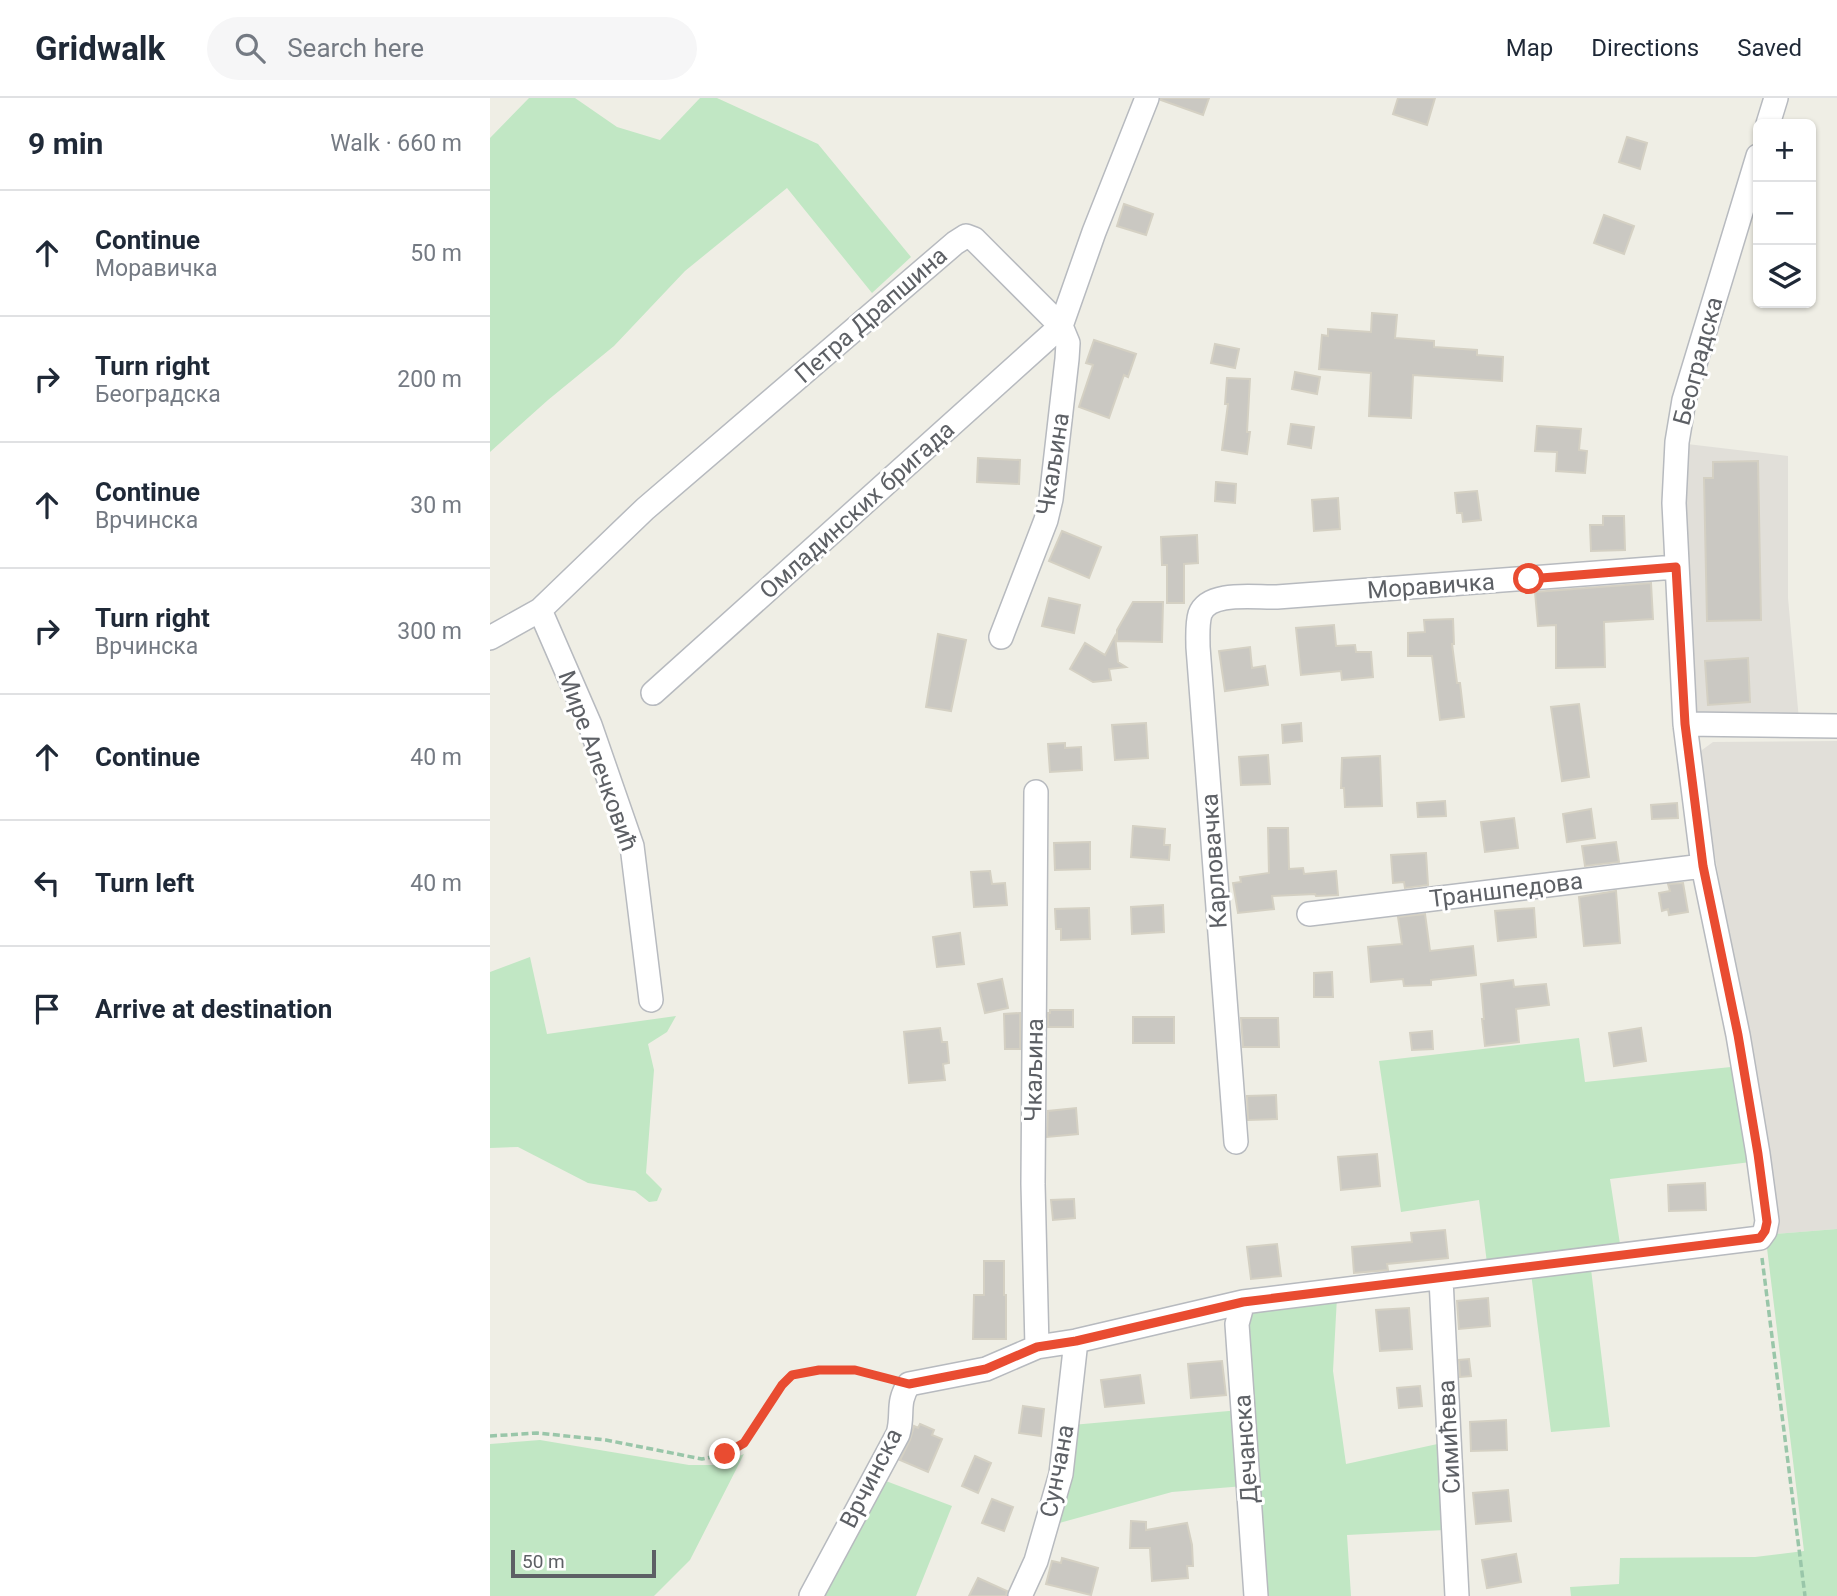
<!DOCTYPE html>
<html lang="en">
<head>
<meta charset="utf-8">
<style>
  body { margin:0; font-family:Roboto,sans-serif; background:#f6f6f7; color:#1f2937 }
  .controls { position:absolute; right:21px; top:21px; display:grid; overflow:hidden; border-radius:10px; box-shadow:0 2px 5px #0004 }
  .controls button { width:63px; height:63px; display:grid; place-items:center; padding:0; border:0; border-bottom:2px solid #e0e1e3; background:#fff; color:#1f2937; font:35px sans-serif }
  .scale { position:absolute; left:21px; bottom:18px; width:145px; box-sizing:border-box; padding-left:7px; border:4px solid #5d6065; border-top:0; font-size:19px; line-height:24px; white-space:nowrap; color:#5d6065; -webkit-text-stroke:5px #fff; paint-order:stroke }
  .stop { position:absolute; width:21px; height:21px; margin:-16px; border:5px solid #e94c31; border-radius:50%; background:#fff }
  .stop.end { background:#e94c31; border-color:#fff; box-shadow:0 2px 7px #0008 }
  .list { margin:0; padding:0; list-style:none }
  h2 { display:flex; justify-content:space-between; align-items:center; height:91px; margin:0; padding:0 28px; font-size:30px }
  h2 small { font-size:23px; font-weight:400; color:#747a83 }
  .list li { display:grid; grid-template-columns:46px 1fr auto; gap:21px; align-items:center; box-sizing:border-box; height:126px; padding:0 28px; border-top:2px solid #e0e1e3 }
  .list b { display:block; font-size:26px; white-space:nowrap }
  .list p { margin:0; font-size:23px; white-space:nowrap; color:#747a83 }
  .list em { font-size:23px; font-style:normal; color:#747a83 }
  .icon { flex:none; width:38px; height:38px; fill:none; stroke:currentColor; stroke-width:2; stroke-linecap:round; stroke-linejoin:round }
  .map { position:relative; flex:none; width:1347px; height:1498px; overflow:hidden }
  header { display:flex; align-items:center; gap:42px; box-sizing:border-box; height:98px; padding:0 35px; background:#fff; border-bottom:2px solid #e0e1e3 }
  header strong { font-size:33px }
  nav { display:flex; gap:38px; margin-inline-start:auto; font-size:24px }
  .search { width:490px; height:63px; background:#f6f6f7; display:flex; align-items:center; gap:18px; box-sizing:border-box; padding:0 24px; border-radius:38px; color:#747a83; font-size:26px }
  main { display:flex }
  aside { flex:1; background:#fff }
  .map>svg:first-child { display:block }
</style>
</head>
<body>
<header>
<strong>Gridwalk</strong>
<div class="search"><svg class="icon" aria-label="search" viewBox="0 0 24 24"><circle cx="10" cy="10" r="6"/><path d="M15 15l6 6"/></svg>Search here</div>
<nav><a>Map</a><a>Directions</a><a>Saved</a></nav>
</header>
<main>
<aside>
<h2>9 min<small>Walk · 660 m</small></h2>
<ul class="list">
<li><svg class="icon" aria-label="ahead" viewBox="0 0 24 24"><path d="M12 20V5M6 11l6-6 6 6"/></svg><div><b>Continue</b><p>Моравичка</p></div><em>50 m</em></li>
<li><svg class="icon" aria-label="right" viewBox="0 0 24 24"><path d="M7 20v-9h11M14 6l5 5-5 5"/></svg><div><b>Turn right</b><p>Београдска</p></div><em>200 m</em></li>
<li><svg class="icon" aria-label="ahead" viewBox="0 0 24 24"><path d="M12 20V5M6 11l6-6 6 6"/></svg><div><b>Continue</b><p>Врчинска</p></div><em>30 m</em></li>
<li><svg class="icon" aria-label="right" viewBox="0 0 24 24"><path d="M7 20v-9h11M14 6l5 5-5 5"/></svg><div><b>Turn right</b><p>Врчинска</p></div><em>300 m</em></li>
<li><svg class="icon" aria-label="ahead" viewBox="0 0 24 24"><path d="M12 20V5M6 11l6-6 6 6"/></svg><div><b>Continue</b></div><em>40 m</em></li>
<li><svg class="icon" aria-label="left" viewBox="0 0 24 24"><path d="M17 20v-9H6M10 6l-5 5 5 5"/></svg><div><b>Turn left</b></div><em>40 m</em></li>
<li><svg class="icon" aria-label="arrive" viewBox="0 0 24 24"><path d="M6 21V4h12l-3 4 3 4H6"/></svg><div><b>Arrive at destination</b></div></li>
</ul>
</aside>
<div class="map">
<svg width="1347" height="1498" viewBox="0 0 1347 1498">
  <rect width="100%" height="100%" fill="#efeee5"/>
  <path fill="#e1dfd9" d="M 1197,346 L 1298,358 L 1298,500 L 1309,622 L 1210,619 L 1202,613 L 1192,409 Z
    M 1347,643 L 1347,1131 L 1284,1136 L 1257,935 L 1208,665 L 1212,652 L 1223,644 Z"/>
  <path fill="#c1e7c4" d="M 39,0 L 85,0 L 127,29 L 170,42 L 210,0 L 227,0 L 328,46 L 421,159 L 382,195 L 297,90 L 195,173 L 124,248 L 58,302 L 0,354 L 0,40 Z
    M 40,859 L 57,936 L 186,918 L 177,934 L 158,946 L 164,972 L 156,1075 L 172,1091 L 167,1103 L 159,1104 L 145,1093 L 98,1085 L 28,1049 L 0,1050 L 0,874 Z
    M 1089,940 L 1095,984 L 1241,969 L 1261,1064 L 1120,1081 L 1130,1146 L 997,1165 L 989,1102 L 911,1114 L 889,963 Z
    M 1347,1131 L 1347,1498 L 1081,1498 L 1080,1489 L 1129,1486 L 1130,1460 L 1265,1459 L 1314,1453 L 1276,1142 L 1284,1136 Z
    M 1101,1171 L 1120,1329 L 1061,1334 L 1041,1175 Z
    M 847,1199 L 843,1273 L 856,1366 L 952,1345 L 955,1432 L 857,1437 L 861,1498 L 772,1498 L 765,1427 L 758,1208 Z
    M 750,1312 L 754,1388 L 682,1394 L 562,1427 L 582,1327 Z
    M 50,1342 L 199,1367 L 227,1367 L 254,1356 L 200,1462 L 164,1498 L 0,1498 L 0,1346 Z
    M 388,1380 L 462,1408 L 426,1498 L 327,1498 Z"/>
  <path fill="#cac8c2" stroke="#d4d0c3" stroke-width="2" d="M 671,0 L 719,0 L 713,17 L 671,2 Z
    M 908,0 L 945,0 L 937,27 L 903,16 Z
    M 1137,39 L 1157,45 L 1150,71 L 1129,64 Z
    M 634,106 L 663,116 L 656,137 L 627,128 Z
    M 1114,117 L 1144,128 L 1134,156 L 1104,145 Z
    M 882,215 L 907,217 L 905,240 L 944,243 L 944,249 L 987,252 L 987,257 L 1013,259 L 1012,283 L 923,277 L 921,320 L 879,318 L 881,275 L 829,271 L 832,237 L 838,238 L 838,231 L 881,234 Z
    M 604,242 L 646,256 L 638,279 L 634,277 L 619,320 L 589,309 L 603,267 L 596,265 Z
    M 725,246 L 749,251 L 745,270 L 721,265 Z
    M 805,274 L 830,279 L 827,296 L 802,291 Z
    M 737,280 L 760,281 L 757,334 L 760,334 L 757,356 L 732,352 L 738,306 L 735,306 Z
    M 801,326 L 824,329 L 821,350 L 798,346 Z
    M 1047,328 L 1091,331 L 1089,352 L 1097,353 L 1095,375 L 1066,373 L 1067,354 L 1045,353 Z
    M 488,360 L 530,362 L 529,386 L 487,384 Z
    M 1268,363 L 1271,522 L 1217,523 L 1214,380 L 1223,380 L 1223,364 Z
    M 726,384 L 746,386 L 745,405 L 725,403 Z
    M 987,393 L 991,422 L 973,424 L 972,415 L 967,415 L 965,395 Z
    M 848,400 L 850,431 L 824,433 L 822,402 Z
    M 1113,418 L 1134,418 L 1135,452 L 1101,453 L 1100,427 L 1113,427 Z
    M 572,433 L 611,449 L 599,480 L 559,463 Z
    M 707,437 L 708,465 L 694,466 L 694,505 L 677,505 L 677,467 L 672,467 L 671,439 Z
    M 1161,485 L 1163,521 L 1114,524 L 1115,569 L 1066,570 L 1066,527 L 1048,528 L 1045,494 Z
    M 559,500 L 590,507 L 584,535 L 552,528 Z
    M 643,504 L 673,504 L 672,544 L 627,543 L 627,532 Z
    M 963,521 L 964,546 L 962,546 L 967,585 L 970,585 L 974,619 L 950,622 L 942,558 L 918,558 L 918,535 L 935,534 L 934,522 Z
    M 844,527 L 846,548 L 865,547 L 866,554 L 881,554 L 883,579 L 852,582 L 851,573 L 811,577 L 806,530 Z
    M 448,536 L 476,542 L 461,613 L 436,609 Z
    M 625,538 L 628,564 L 636,569 L 619,571 L 621,582 L 603,584 L 580,571 L 595,545 L 615,557 Z
    M 760,549 L 762,570 L 775,568 L 778,587 L 735,593 L 729,553 Z
    M 1258,560 L 1260,604 L 1218,607 L 1215,563 Z
    M 1089,606 L 1099,679 L 1072,683 L 1061,609 Z
    M 656,625 L 658,660 L 625,662 L 622,627 Z
    M 811,625 L 812,643 L 793,645 L 792,627 Z
    M 575,645 L 575,650 L 591,649 L 592,672 L 560,674 L 558,646 Z
    M 778,657 L 780,686 L 751,687 L 749,659 Z
    M 890,658 L 892,708 L 855,709 L 854,690 L 851,690 L 852,660 Z
    M 955,703 L 956,718 L 928,719 L 927,705 Z
    M 1187,705 L 1188,720 L 1162,721 L 1161,707 Z
    M 1101,711 L 1105,740 L 1077,744 L 1073,716 Z
    M 1024,720 L 1028,750 L 995,754 L 991,724 Z
    M 643,728 L 675,731 L 674,747 L 680,747 L 679,762 L 641,759 Z
    M 778,730 L 798,730 L 799,771 L 813,770 L 814,776 L 846,773 L 848,797 L 826,798 L 825,796 L 782,798 L 784,811 L 748,815 L 743,785 L 751,784 L 750,779 L 779,775 Z
    M 600,744 L 600,771 L 565,772 L 564,745 Z
    M 1126,744 L 1129,764 L 1095,768 L 1092,748 Z
    M 936,755 L 938,787 L 915,790 L 914,784 L 903,785 L 901,757 Z
    M 500,773 L 502,786 L 515,785 L 517,807 L 484,809 L 481,774 Z
    M 1193,785 L 1198,814 L 1179,817 L 1178,811 L 1172,813 L 1169,795 L 1180,793 L 1178,786 Z
    M 1126,793 L 1130,845 L 1094,848 L 1089,799 Z
    M 673,807 L 674,834 L 642,836 L 641,809 Z
    M 599,810 L 600,841 L 571,842 L 571,831 L 566,831 L 565,811 Z
    M 1044,810 L 1046,839 L 1008,843 L 1005,813 Z
    M 935,816 L 940,853 L 983,848 L 986,877 L 941,882 L 941,887 L 914,888 L 913,881 L 881,884 L 878,849 L 912,846 L 908,819 Z
    M 470,835 L 474,866 L 447,869 L 443,839 Z
    M 842,874 L 843,899 L 824,899 L 824,875 Z
    M 512,881 L 518,910 L 495,915 L 488,886 Z
    M 1023,882 L 1024,889 L 1056,886 L 1059,907 L 1026,911 L 1029,944 L 995,948 L 992,921 L 994,921 L 991,886 Z
    M 560,912 L 583,912 L 583,929 L 558,929 L 558,915 L 560,915 Z
    M 530,915 L 530,951 L 515,951 L 514,916 Z
    M 643,919 L 684,919 L 684,945 L 643,945 Z
    M 751,920 L 788,920 L 789,949 L 753,949 Z
    M 450,930 L 452,944 L 457,944 L 459,965 L 453,966 L 455,982 L 419,985 L 414,934 Z
    M 1151,930 L 1156,963 L 1124,968 L 1119,935 Z
    M 942,933 L 943,951 L 922,952 L 920,935 Z
    M 786,997 L 787,1021 L 758,1022 L 757,998 Z
    M 586,1010 L 588,1036 L 557,1039 L 558,1013 Z
    M 887,1056 L 890,1088 L 851,1092 L 848,1059 Z
    M 1215,1085 L 1216,1112 L 1179,1113 L 1178,1087 Z
    M 584,1101 L 585,1120 L 563,1122 L 561,1102 Z
    M 955,1132 L 958,1160 L 897,1166 L 898,1172 L 864,1175 L 862,1149 L 922,1144 L 921,1135 Z
    M 787,1146 L 791,1178 L 761,1181 L 757,1149 Z
    M 494,1163 L 514,1163 L 514,1197 L 516,1197 L 516,1241 L 483,1241 L 484,1197 L 494,1197 Z
    M 998,1200 L 1000,1228 L 969,1231 L 967,1203 Z
    M 919,1210 L 922,1251 L 890,1253 L 886,1212 Z
    M 979,1261 L 981,1278 L 970,1279 L 969,1262 Z
    M 732,1263 L 736,1297 L 701,1300 L 698,1266 Z
    M 650,1277 L 654,1305 L 615,1309 L 611,1282 Z
    M 930,1288 L 932,1308 L 909,1310 L 907,1290 Z
    M 533,1308 L 554,1311 L 551,1338 L 529,1335 Z
    M 1016,1322 L 1017,1352 L 981,1353 L 980,1324 Z
    M 430,1326 L 444,1332 L 442,1337 L 452,1341 L 438,1374 L 410,1362 L 420,1342 L 424,1328 L 428,1330 Z
    M 485,1358 L 501,1365 L 488,1395 L 472,1388 Z
    M 1018,1392 L 1021,1423 L 986,1426 L 983,1395 Z
    M 502,1401 L 523,1409 L 514,1433 L 492,1425 Z
    M 641,1423 L 656,1424 L 656,1432 L 697,1425 L 702,1447 L 703,1468 L 697,1468 L 698,1480 L 662,1483 L 660,1450 L 640,1450 Z
    M 1026,1456 L 1031,1484 L 997,1490 L 992,1462 Z
    M 572,1460 L 608,1470 L 601,1497 L 556,1486 L 562,1463 L 571,1465 Z
    M 488,1480 L 517,1493 L 516,1498 L 479,1498 Z"/>
  <g fill="none" stroke-linecap="round" stroke-linejoin="round">
    <g stroke="#b7babf" stroke-width="26">
      <path id="minor" d="M 1278,26 L 1286,0
        M 50,512 L 100,627 L 142,748 L 161,902
        M 0,540 L 50,512 L 155,411 L 465,145 L 476,138 L 484,141 L 571,228 L 578,245 L 577,261 L 561,401 L 556,422 L 511,539
        M 163,595 L 571,228 L 604,134 L 657,0
        M 1195,626 L 1347,628
        M 546,694 L 543,1086 L 547,1249
        M 819,816 L 1213,768
        M 746,1044 L 708,549 C 708,539 707,526 710,516 C 719,492 766,500 787,499 L 1186,469
        M 951,1181 L 967,1498
        M 753,1204 L 747,1226 L 766,1498
        M 321,1498 L 408,1336 C 414,1316 406,1305 419,1286 L 496,1271 L 547,1249 L 586,1243 L 753,1204 L 1270,1140 L 1275,1133 L 1277,1123 L 1268,1056 L 1248,937 L 1213,768 L 1195,626 L 1184,405 L 1187,344 L 1194,302 L 1268,58
        M 530,1498 L 546,1463 L 571,1376 L 586,1243"/>
    </g>
    <path stroke="#99c6a9" stroke-width="3.5" stroke-dasharray="7 3.5" stroke-linecap="butt" d="M 1272,1160 L 1315,1498
      M 0,1338 L 47,1335 L 116,1342 L 212,1361 L 235,1356 L 255,1345 L 292,1287 L 302,1277 L 329,1272 L 365,1272 L 400,1281"/>
    <use href="#minor" stroke="#fff" stroke-width="23"/>
  </g>
  <g fill="none" stroke-linecap="round" stroke-linejoin="round">
    <path stroke="#e94c31" stroke-width="9" d="M 235,1356 L 254,1345 L 292,1287 L 302,1277 L 329,1272 L 365,1272 L 419,1286 L 496,1271 L 547,1249 L 586,1243 L 753,1204 L 1270,1140 L 1275,1133 L 1277,1124 L 1268,1056 L 1248,937 L 1213,768 L 1195,626 L 1186,469 L 1039,481"/>
  </g>
  <g text-anchor="middle" stroke-width="6" stroke-linejoin="round" paint-order="stroke">
    <g font-size="24" fill="#5d6065" stroke="#fff">
      <text transform="translate(381 217) rotate(-41)" y="8">Петра Драпшина</text>
      <text transform="translate(1208 263) rotate(-75)" y="8">Београдска</text>
      <text transform="translate(563 366) rotate(-81)" y="8">Чкаљина</text>
      <text transform="translate(367 412) rotate(-42)" y="8">Омладинских бригада</text>
      <text transform="translate(941 488) rotate(-4)" y="8">Моравичка</text>
      <text transform="translate(108 663) rotate(70)" y="8">Мире Алечковић</text>
      <text transform="translate(724 763) rotate(-94)" y="8">Карловачка</text>
      <text transform="translate(1016 792) rotate(-7)" y="8">Траншпедова</text>
      <text transform="translate(544 972) rotate(-89)" y="8">Чкаљина</text>
      <text transform="translate(959 1339) rotate(-93)" y="8">Симићева</text>
      <text transform="translate(756 1351) rotate(-94)" y="8">Дечанска</text>
      <text transform="translate(567 1373) rotate(-79)" y="8">Сунчана</text>
      <text transform="translate(381 1380) rotate(-63)" y="8">Врчинска</text>
    </g>
  </g>
</svg>
<div class="controls">
<button>+</button>
<button>−</button>
<button><svg class="icon" aria-label="layers" viewBox="0 0 24 24"><path d="M12 4l9 5-9 5-9-5zM3 14l9 5 9-5"/></svg></button>
</div>
<div class="scale">50 m</div>
<div class="stop" style="left:1039px;top:481px"></div>
<div class="stop end" style="left:235px;top:1356px"></div>
</div>
</main>
</body>
</html>
